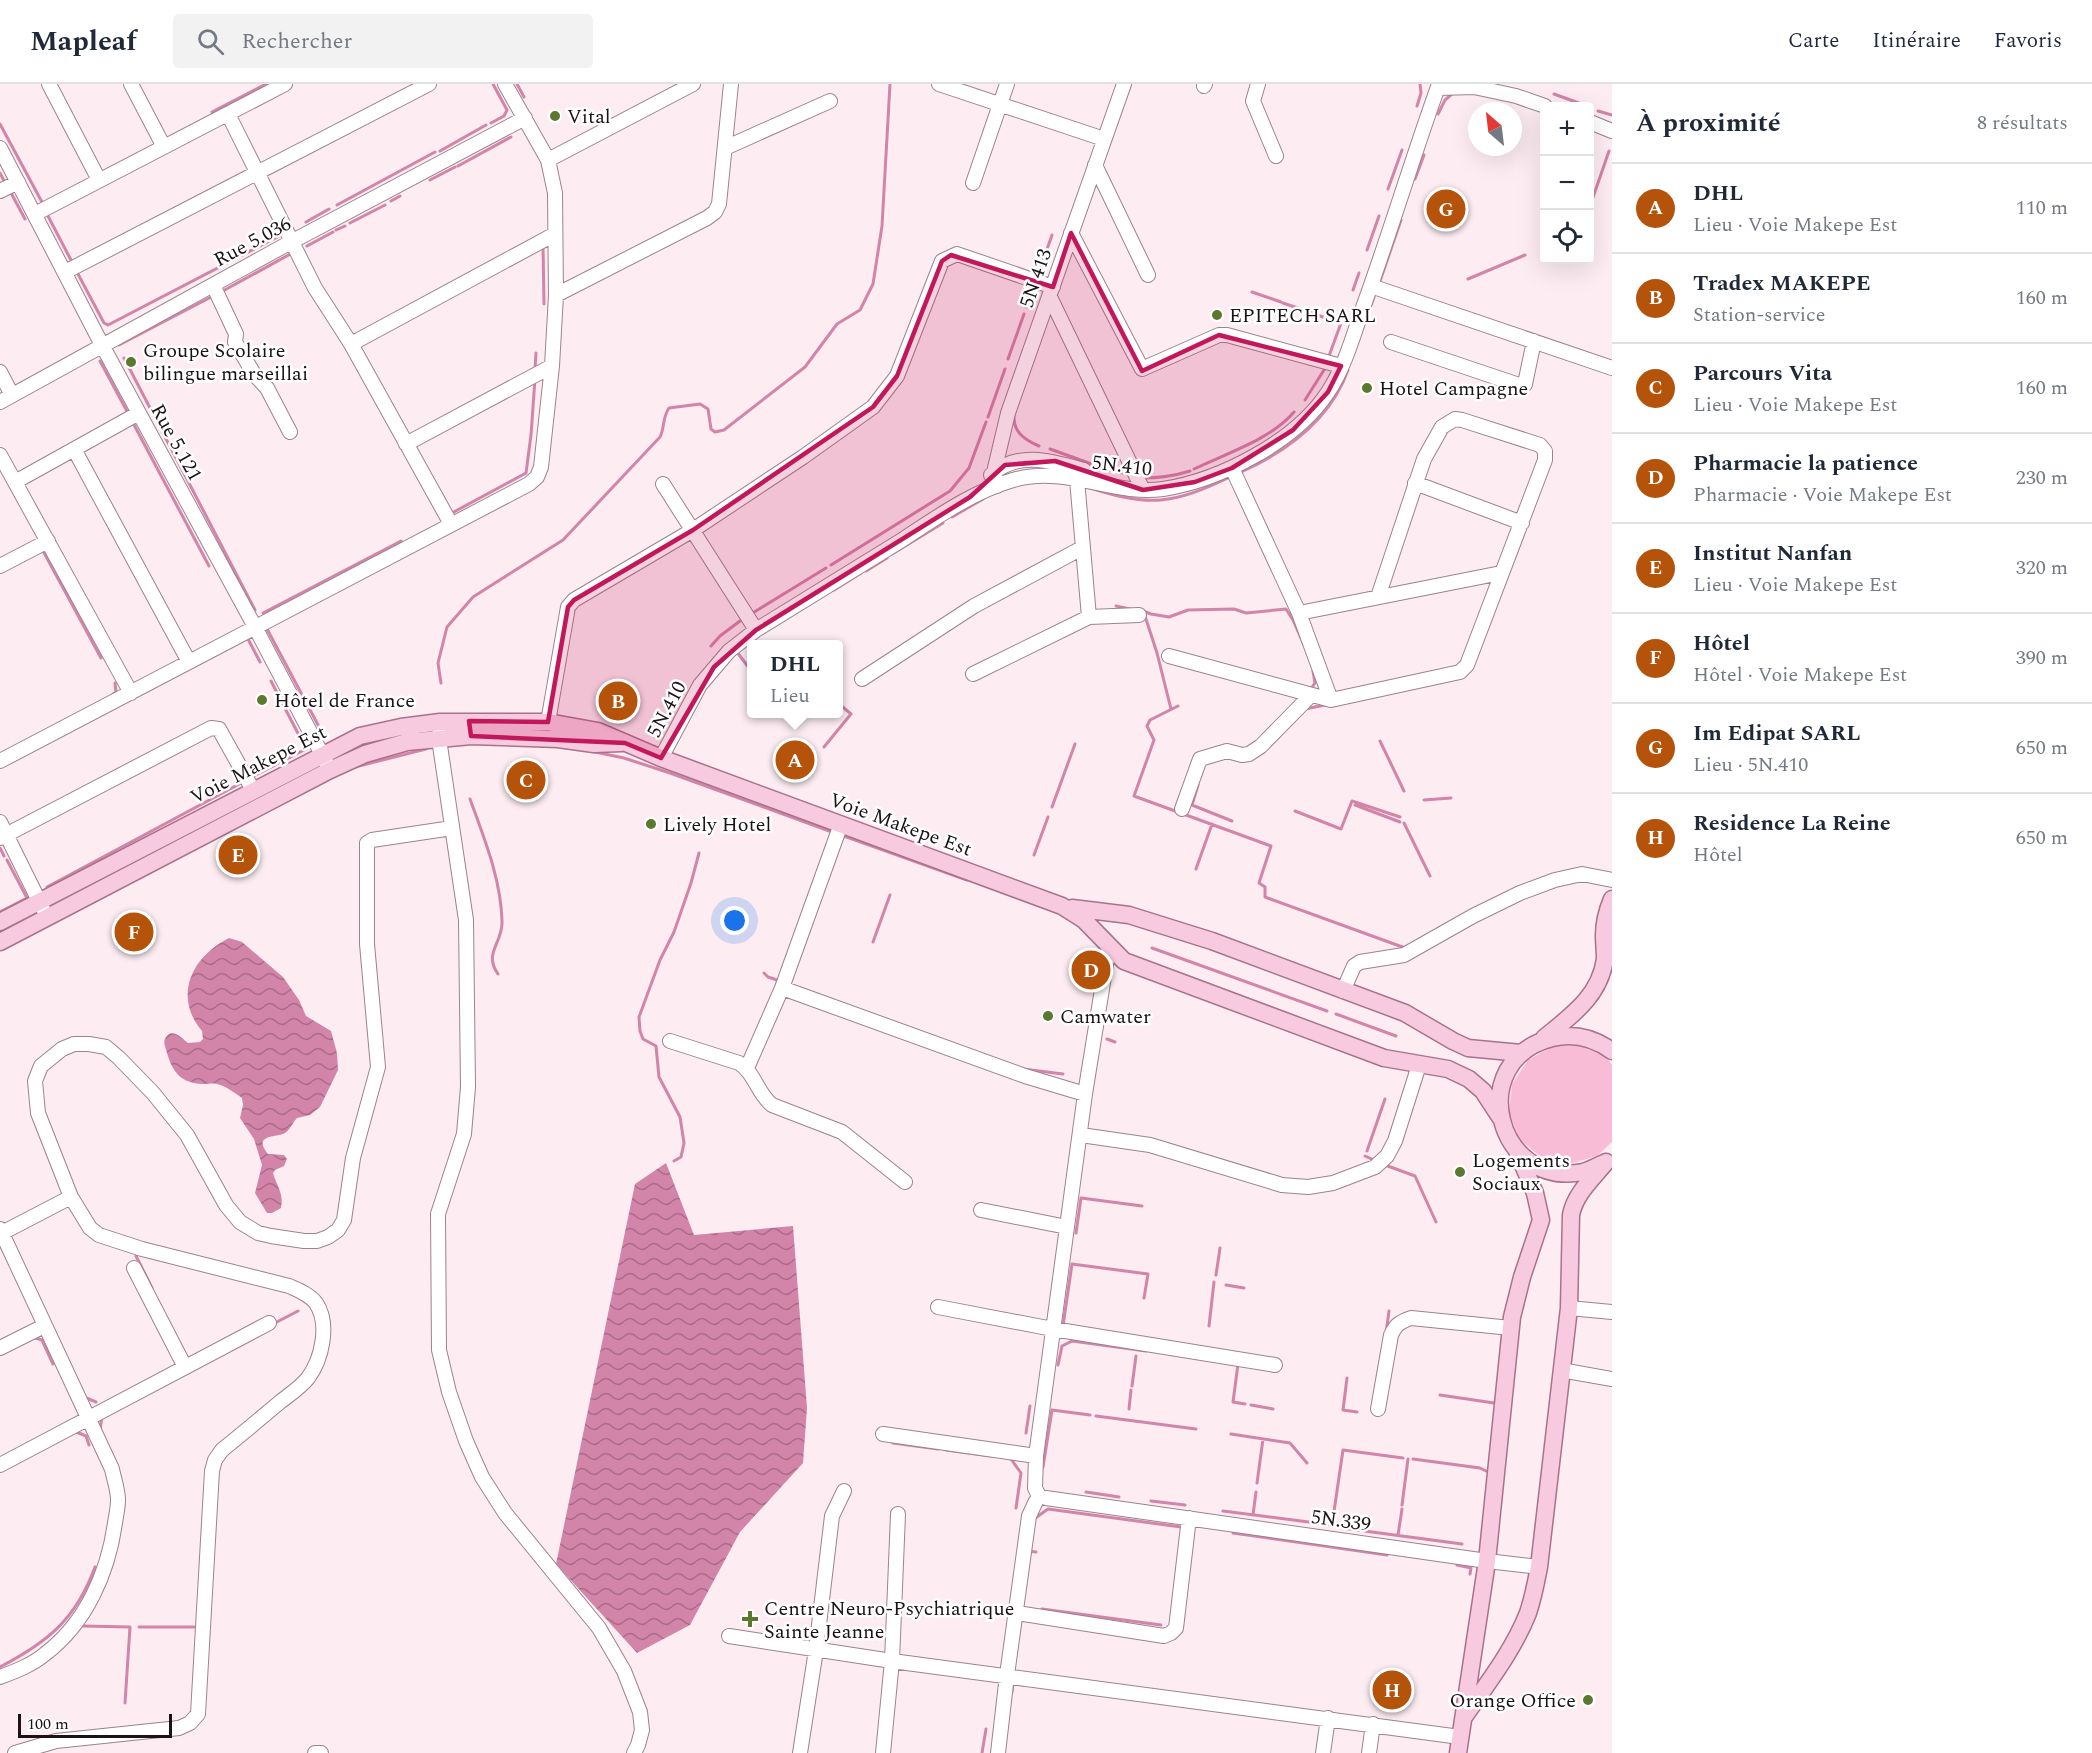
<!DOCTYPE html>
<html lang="fr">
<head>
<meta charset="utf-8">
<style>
  body { margin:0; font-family:Spectral,serif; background:#f2f2f3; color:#1f2937 }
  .controls { position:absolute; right:18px; top:18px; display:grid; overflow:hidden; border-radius:6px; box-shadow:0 6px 24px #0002 }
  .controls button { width:54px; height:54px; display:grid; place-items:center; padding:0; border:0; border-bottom:2px solid #e0e1e3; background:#fff; color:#1f2937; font:30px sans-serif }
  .compass { position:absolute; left:1468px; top:18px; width:54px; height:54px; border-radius:50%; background:#fff; box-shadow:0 6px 24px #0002; rotate:332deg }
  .scale { position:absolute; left:18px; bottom:15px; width:154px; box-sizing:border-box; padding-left:6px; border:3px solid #1b1216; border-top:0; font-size:16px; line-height:21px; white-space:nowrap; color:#1b1216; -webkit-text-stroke:4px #fff; paint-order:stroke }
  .you { position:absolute; left:735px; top:837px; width:21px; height:21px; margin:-15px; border:4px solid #fff; border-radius:50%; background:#1a73e8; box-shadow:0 0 0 9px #1a73e833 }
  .badge { display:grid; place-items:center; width:39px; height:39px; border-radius:50%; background:#b45309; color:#fff; font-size:20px; font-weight:700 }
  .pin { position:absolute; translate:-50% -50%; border:3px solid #fff; box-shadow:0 2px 6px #0006 }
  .popup { position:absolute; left:747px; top:556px; width:96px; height:78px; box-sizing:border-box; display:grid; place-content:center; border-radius:6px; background:#fff; filter:drop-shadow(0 2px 4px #0005); font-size:20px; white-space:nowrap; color:#747a83 }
  .popup b { font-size:22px; color:#1f2937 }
  .popup::after { content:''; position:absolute; left:50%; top:100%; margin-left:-12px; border:12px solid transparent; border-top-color:#fff }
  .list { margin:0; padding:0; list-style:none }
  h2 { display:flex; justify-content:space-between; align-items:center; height:78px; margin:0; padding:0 24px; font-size:26px }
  h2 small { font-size:20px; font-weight:400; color:#747a83 }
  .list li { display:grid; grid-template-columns:39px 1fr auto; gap:18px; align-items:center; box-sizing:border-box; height:90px; padding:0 24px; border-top:2px solid #e0e1e3 }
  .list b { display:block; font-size:22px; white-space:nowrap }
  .list p { margin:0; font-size:20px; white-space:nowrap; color:#747a83 }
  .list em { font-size:20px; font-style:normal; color:#747a83 }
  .icon { flex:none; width:33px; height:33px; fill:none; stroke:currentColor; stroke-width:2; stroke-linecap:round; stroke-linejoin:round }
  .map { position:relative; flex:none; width:1612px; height:1669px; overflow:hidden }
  header { display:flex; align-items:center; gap:36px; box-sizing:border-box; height:84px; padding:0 30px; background:#fff; border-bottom:2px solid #e0e1e3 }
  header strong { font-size:28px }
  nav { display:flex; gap:33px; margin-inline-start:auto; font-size:21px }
  .search { width:420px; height:54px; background:#f2f2f3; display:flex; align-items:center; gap:15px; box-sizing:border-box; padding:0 21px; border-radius:6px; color:#747a83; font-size:22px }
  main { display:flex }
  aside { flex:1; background:#fff }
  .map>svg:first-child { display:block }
</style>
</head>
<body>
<header>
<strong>Mapleaf</strong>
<div class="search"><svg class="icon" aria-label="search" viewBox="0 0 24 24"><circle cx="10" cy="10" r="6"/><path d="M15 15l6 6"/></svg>Rechercher</div>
<nav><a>Carte</a><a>Itinéraire</a><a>Favoris</a></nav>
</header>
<main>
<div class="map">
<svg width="1612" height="1669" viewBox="0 0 1612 1669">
  <defs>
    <pattern id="water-waves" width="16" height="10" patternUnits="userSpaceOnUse" patternTransform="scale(1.5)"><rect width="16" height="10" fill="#d384a9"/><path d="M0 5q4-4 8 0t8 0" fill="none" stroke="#aa6b89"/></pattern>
  </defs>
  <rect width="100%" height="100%" fill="#fdedf3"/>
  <path fill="#f9bcd7" d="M 1582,961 L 1607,974 L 1612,981 L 1612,1058 L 1597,1072 L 1569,1080 L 1541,1073 L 1519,1055 L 1509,1028 L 1512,1000 L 1528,976 L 1553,962 Z"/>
  <path fill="url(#water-waves)" d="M 229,854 L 242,858 L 283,893 L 299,916 L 306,932 L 331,947 L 337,969 L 338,986 L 320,1023 L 310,1031 L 297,1034 C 293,1038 290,1046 285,1049 C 276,1054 252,1050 268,1070 L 284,1071 L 287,1075 L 284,1082 L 275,1086 L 273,1089 C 277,1103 284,1109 281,1124 L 272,1129 L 267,1129 L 255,1109 L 262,1081 L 254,1055 L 240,1034 L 243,1021 L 242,1014 C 235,1009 226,1002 217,1000 C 212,999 208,1000 203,1000 C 181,999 173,989 167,969 C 166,965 163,959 165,955 C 171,942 182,954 188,959 L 200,958 L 203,955 L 202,947 C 173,913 191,873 229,854 Z
    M 666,1079 L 694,1151 L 793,1142 L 807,1324 L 803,1379 L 740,1448 L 690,1541 L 637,1569 L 556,1480 L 635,1100 Z"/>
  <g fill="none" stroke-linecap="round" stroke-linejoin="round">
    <path stroke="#d384a9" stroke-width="3" d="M 517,0 L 524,13
      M 1554,10 L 1587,22
      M 1417,22 L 1421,9 L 1420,0
      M 1590,23 L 1592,24
      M 1598,27 L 1612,31
      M 212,28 L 266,0
      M 1438,30 L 1445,16 L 1452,10
      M 491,39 L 504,32 L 507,26 L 493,0
      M 0,40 L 43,120
      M 440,67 L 486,41
      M 458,82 L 511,53
      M 0,89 L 5,99
      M 1415,95 L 1424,71
      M 430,96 L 455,83
      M 1388,105 L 1402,66
      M 10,107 L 25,135
      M 391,117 L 400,112
      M 337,121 L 435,68
      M 1590,122 L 1609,67
      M 48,132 L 72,178
      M 306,138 L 329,125
      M 350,139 L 385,121
      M 336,146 L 345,142
      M 543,161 L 544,220
      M 307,162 L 333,148
      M 1367,166 L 1379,132
      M 78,190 L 104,239 L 108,241 L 283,150
      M 1038,191 L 1052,151
      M 1468,195 L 1525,171
      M 1379,200 L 1401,136
      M 1353,206 L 1359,189
      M 221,208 L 294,168
      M 1252,208 L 1281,218
      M 1030,212 L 1034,202
      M 1283,219 L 1312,229
      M 1026,223 L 1029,214
      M 1314,230 L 1329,235
      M 1364,240 L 1374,213
      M 119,261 L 213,212
      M 1329,272 L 1341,239
      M 124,274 L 255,526
      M 1008,275 L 1024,230
      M 100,277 L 129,331
      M 535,285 L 536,269
      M 1305,316 L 1324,286
      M 1014,332 C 1013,348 1025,356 1039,362
      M 988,333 L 1005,285
      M 132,337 L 209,482
      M 1050,365 L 1100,383
      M 1106,385 L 1127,390
      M 1194,385 C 1227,369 1270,356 1294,328
      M 1239,389 C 1286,368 1330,337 1348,286
      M 1142,394 C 1158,394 1174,392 1190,387
      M 1088,403 C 1148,424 1174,420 1230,393
      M 452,429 L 526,389 L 531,351 L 535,295
      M 952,433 L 983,415
      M 42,465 L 101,574
      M 892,470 L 943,439
      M 831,481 L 950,407 L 969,384 L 986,338
      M 866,487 L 887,474
      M 834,506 L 861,489
      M 1116,522 L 1130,525
      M 1143,527 L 1151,530 L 1169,533 L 1188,526 L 1234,525 L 1246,529 L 1286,525 L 1293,536 L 1304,561
      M 263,529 L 401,457
      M 751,530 L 826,484
      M 1145,532 L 1157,569 L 1171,625
      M 267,545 L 325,654
      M 248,555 L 260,578
      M 711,562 L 720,552 L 744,534
      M 739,566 L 737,568 L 752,588
      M 441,599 L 438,579 L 447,543 L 473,513 L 563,456 L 660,353 C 665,343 662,334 669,324 L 700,320 L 708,325 L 711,345 L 715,348 L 724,346 L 805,283 L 837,240 L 860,226 L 873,200 L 882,142 L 890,0
      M 1310,606 L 1315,599 L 1313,587
      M 113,610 L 116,608 L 115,599
      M 1178,622 L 1150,636 L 1147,642 L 1154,656 L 1134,712 L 1271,762 L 1259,799 L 1265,803 L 1265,813 L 1408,865
      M 1305,625 L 1325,621
      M 786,630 L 788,632
      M 1380,657 L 1404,707
      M 824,663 L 851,630 L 838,619
      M 595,668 L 624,674 L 670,689 L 832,748
      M 355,683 L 426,665
      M 250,694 L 306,665 L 271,597
      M 1198,701 L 1192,721 L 1232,737
      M 470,715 C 484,754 501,795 502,837 C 503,859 483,869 498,890
      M 1424,716 L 1451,714
      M 1355,721 L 1400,738
      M 1052,723 L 1075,660
      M 1295,727 L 1341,745 L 1352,717 L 1400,733
      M 1404,739 L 1430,792
      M 841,751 L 967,796
      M 0,764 L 4,772
      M 1034,771 L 1048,733
      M 1196,785 L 1212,740
      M 47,803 L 243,698
      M 0,828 L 27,814 L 7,776
      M 873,858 L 890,811
      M 1152,864 L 1327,927
      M 764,889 L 768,893 L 780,897
      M 1336,930 L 1396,952
      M 1107,955 L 1115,958
      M 1023,985 L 1063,990
      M 1367,1067 L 1385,1015
      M 1365,1072 L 1376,1077
      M 674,1077 L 681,1073 L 684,1059 L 680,1033 L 659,993 L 656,962 L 643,955 L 640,947 L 639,933 L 660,876 L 674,848 L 691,799 L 699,769
      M 1385,1081 L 1415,1092 L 1436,1138
      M 1076,1149 L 1081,1114 L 1142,1122
      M 136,1172 L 152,1204
      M 1216,1191 L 1220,1164
      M 1226,1201 L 1244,1204
      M 273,1240 L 298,1227
      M 1063,1242 L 1072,1180 L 1148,1190 L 1144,1214
      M 1209,1242 L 1214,1198
      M 1386,1249 L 1389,1227
      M 32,1253 L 42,1256 L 53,1280
      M 1236,1280 L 1238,1280 L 1233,1318 L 1245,1320
      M 1058,1281 L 1062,1262 L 1072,1257 L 1146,1267
      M 1347,1294 L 1343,1326 L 1357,1328
      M 1132,1302 L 1136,1272
      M 1440,1311 L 1494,1319
      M 84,1313 L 96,1318
      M 1251,1321 L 1273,1325
      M 1129,1325 L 1131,1306
      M 1096,1332 L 1196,1345
      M 100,1346 L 102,1332
      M 74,1347 L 86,1352 L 89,1361
      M 1026,1349 L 1030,1322
      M 1231,1350 L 1290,1359 L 1307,1379
      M 893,1359 L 938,1365
      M 946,1366 L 991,1372
      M 1007,1374 L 1011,1375 L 1021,1389 L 1016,1424
      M 1413,1375 L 1480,1384 L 1486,1387
      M 1043,1383 L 1052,1326 L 1090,1331
      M 1257,1399 L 1263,1355
      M 1086,1408 L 1119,1413
      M 1151,1417 L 1185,1421
      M 1402,1421 L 1408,1375
      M 1223,1427 L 1332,1441 L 1343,1366 L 1403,1374
      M 1253,1431 L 1256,1408
      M 1034,1435 L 1048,1425 L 1181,1443
      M 1342,1444 L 1462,1460
      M 1233,1449 L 1387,1471
      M 1398,1451 L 1402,1425
      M 1028,1467 L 1036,1468
      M 1457,1481 L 1471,1484 L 1470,1490
      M 1042,1525 L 1161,1541
      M 83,1542 L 130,1543 L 125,1619
      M 139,1543 L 194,1543
      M 0,1583 C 48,1558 76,1535 95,1483
      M 1012,1608 L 1013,1600 L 1024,1601
      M 982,1669 L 986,1645"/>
    <g stroke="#9b838d" stroke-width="16">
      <path id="minor" d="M 49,0 L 99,96
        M 131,0 L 164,63
        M 939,0 L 1104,55
        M 1258,0 L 1253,17 L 1276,72
        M 1204,2 L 1205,0
        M 1438,4 L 1474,3 L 1516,12 L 1545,22
        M 228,30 L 315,204 L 351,260 L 451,440
        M 1590,38 L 1612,47
        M 0,64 L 102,261 L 255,543 L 327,680
        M 725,64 L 830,17
        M 548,76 L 693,0
        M 1095,81 L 1148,191
        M 973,99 L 1007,0
        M 0,107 L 18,98
        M 35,130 L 285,0
        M 1071,149 L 1142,285 L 1219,251 L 1227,251 L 1341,282
        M 65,188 L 429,0
        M 213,201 L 236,250 L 235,258 L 254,290 L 267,304 L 290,348
        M 1371,202 L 1612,284
        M 556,211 L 707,134 L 715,128 L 719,120 L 731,0
        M 1050,213 L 1143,406
        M 1391,258 L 1519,301 L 1525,300 L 1534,257
        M 351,260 L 555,150
        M 0,288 L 12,311
        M 0,318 L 291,158 L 525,34
        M 406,360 L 552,282
        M 74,365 L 189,578
        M 0,371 L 131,609
        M 1232,384 L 1299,529 L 1331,616
        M 991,391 C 1018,366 1052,377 1084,386
        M 15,398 L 139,329
        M 1415,399 L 1522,439
        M 663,400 L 756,546
        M 997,402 L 994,388 L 1008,329 L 1124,0
        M 0,482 L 48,457
        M 1299,529 L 1501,489
        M 1089,533 L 1139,531
        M 1169,572 L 1331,616 L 1460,588 L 1467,581 L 1545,376 L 1545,367 L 1540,361 L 1462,336 L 1455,335 L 1442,343 L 1424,375 L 1378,513
        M 973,590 L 1089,533 L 1076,384
        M 862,595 L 974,522 L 1082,464
        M 548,638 L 568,523 L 574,516 L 693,446 L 803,373 L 873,323 L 897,292 L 942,177 L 957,170 L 1053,203
        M 440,645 L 439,655 L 466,836 L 468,1003 L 464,1050 L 438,1130 L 439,1266 L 449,1308 L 466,1357 L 482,1393 L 505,1429 L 599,1544 L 624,1587 L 640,1628 L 642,1646 L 638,1661 L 634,1669
        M 661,674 L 700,601 L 729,567 L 756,546 C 805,516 853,486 902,456 C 937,433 972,408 1013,396 C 1067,381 1114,412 1163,405 C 1221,396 1296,357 1328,308 C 1346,281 1354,248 1365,218 C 1391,146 1413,72 1439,0
        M 0,677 L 529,400 L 537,393 L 541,383 L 552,282 L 556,211 L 555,109 L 548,76 L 505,0
        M 1182,725 L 1200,675 L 1227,667 L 1242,671 L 1249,670 L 1261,662 L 1311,611
        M 0,738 L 43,825
        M 841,740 L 782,904 L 1025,992 L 1085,1010
        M 0,754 L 211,644 L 219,645 L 253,706
        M 1343,907 L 1354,882 L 1360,878 L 1404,871 L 1473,832 L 1520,809 L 1555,796 L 1582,790 L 1612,796
        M 670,957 L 739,979 C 755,989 757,1009 772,1021 L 842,1048 L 905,1098
        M 747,984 L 782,904
        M 1081,1051 L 1150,1061 L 1282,1101 L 1308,1103 L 1333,1099 L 1375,1083 L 1387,1072 L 1395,1057 L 1419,981
        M 981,1126 L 1067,1143
        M 0,1145 L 112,1385 C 114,1395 118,1406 118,1416 C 118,1424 116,1432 115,1439 C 108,1489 86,1539 45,1570 C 32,1581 16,1587 0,1593
        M 0,1150 L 71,1113
        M 134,1184 L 185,1283
        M 938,1223 L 1053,1245 L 1275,1281
        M 1569,1224 L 1612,1228
        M 0,1264 L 44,1242
        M 1561,1286 L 1612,1295
        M 1378,1325 L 1391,1251 C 1396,1240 1400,1238 1411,1234 L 1511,1244
        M 883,1350 L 1036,1372
        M 0,1381 L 269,1239
        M 1038,1410 L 1035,1404 L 1036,1372 L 1085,1010 L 1109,862
        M 1046,1414 L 1487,1477 L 1539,1483
        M 1017,1529 L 1164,1552 L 1171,1549 L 1176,1544 L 1189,1434
        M 729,1552 L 892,1577 L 1460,1653
        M 15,1669 L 56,1657 L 179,1644 L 190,1639 L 198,1630 L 212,1387 L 215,1376 L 222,1366 C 242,1350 261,1334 280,1318 C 289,1311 301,1303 308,1294 C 322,1275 330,1240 316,1219 C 309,1210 298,1206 289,1202 L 142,1165 L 99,1151 L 90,1144 L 71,1113 L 38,1029 L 35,997 L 41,982 L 62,965 L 74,960 L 89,960 L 106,963 L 119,974 L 153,1009 L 187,1051 L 226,1121 L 240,1138 L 258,1149 L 271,1152 L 304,1157 L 317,1157 L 328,1153 L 338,1146 L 344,1136 L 353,1074 L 378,983 L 367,860 L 367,759 L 372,756 L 452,744
        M 315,1669 L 321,1669
        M 800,1669 L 816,1566 L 832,1432 L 844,1407
        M 883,1669 L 892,1577 L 898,1430
        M 998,1669 L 1007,1591 L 1029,1432 L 1036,1417
        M 1323,1669 L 1328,1634
        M 1369,1669 L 1373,1640"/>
    </g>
    <g stroke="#a8728a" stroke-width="19">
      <path id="major" d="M 1072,824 L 1129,831 L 1212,857 L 1405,929 L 1453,957 L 1468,964 L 1521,969
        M 0,838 L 360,652 L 401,643 L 440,638 L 548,638 L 598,647 L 661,674 L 1062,822 L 1084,836 L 1124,877 L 1384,974 L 1448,985 L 1469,995 L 1483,1007 L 1500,1033
        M 0,858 L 330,686 L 365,670 L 407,658 L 471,652 L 558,655 L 594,660 L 621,659
        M 1544,954 C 1571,932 1600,912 1605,875 C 1605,867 1604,859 1604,851 C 1604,839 1607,827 1612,815
        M 1604,1079 C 1597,1082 1590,1086 1583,1088 C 1496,1105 1464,976 1552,954 C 1574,949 1594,954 1612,967
        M 1464,1633 C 1487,1600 1513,1567 1528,1529 C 1533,1514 1536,1499 1539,1483 L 1569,1224 L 1571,1131 C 1575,1110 1592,1095 1606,1078
        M 1458,1669 L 1487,1477 L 1512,1233 L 1522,1193 L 1541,1136 L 1535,1109 L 1517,1067"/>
    </g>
    <use href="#minor" stroke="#fff" stroke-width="14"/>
    <use href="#major" stroke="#f8cadf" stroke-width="16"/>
  </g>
  <path fill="#c2185b" fill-opacity="0.2" stroke="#c2185b" stroke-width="4.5" stroke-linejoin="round" d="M 1071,149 L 1142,287 L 1219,251 L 1341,282 L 1328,308 L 1293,346 L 1232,384 L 1195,398 L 1143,406 L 1055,377 L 1005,381 L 970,413 L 756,546 L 714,583 L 661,674 L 625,659 L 471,652 L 469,637 L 548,638 L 568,523 L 574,516 L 693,446 L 873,323 L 897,292 L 942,177 L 951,171 L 1053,203 Z"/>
  <g fill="#5a792f" stroke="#fff" stroke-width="2">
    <circle cx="555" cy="32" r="6"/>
    <circle cx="1217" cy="231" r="6"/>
    <circle cx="131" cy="278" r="6"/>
    <circle cx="1367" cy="304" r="6"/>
    <circle cx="262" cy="616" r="6"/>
    <circle cx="651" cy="740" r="6"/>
    <circle cx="1048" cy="932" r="6"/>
    <circle cx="1460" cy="1088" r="6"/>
    <path d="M747 1526h6v6h6v6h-6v6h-6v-6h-6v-6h6z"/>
    <circle cx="1588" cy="1616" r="6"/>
  </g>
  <g text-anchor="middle" stroke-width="5" stroke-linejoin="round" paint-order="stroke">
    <g font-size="20" fill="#1b1216" stroke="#fff" text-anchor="start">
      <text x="567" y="39">Vital</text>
      <text x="1229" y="238">EPITECH SARL</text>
      <text x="143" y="273">Groupe Scolaire<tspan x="143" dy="23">bilingue marseillai</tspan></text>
      <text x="1379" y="311">Hotel Campagne</text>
      <text x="274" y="623">Hôtel de France</text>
      <text x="663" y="747">Lively Hotel</text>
      <text x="1060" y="939">Camwater</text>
      <text x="1472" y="1083">Logements<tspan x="1472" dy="23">Sociaux</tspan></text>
      <text x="764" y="1531">Centre Neuro-Psychiatrique<tspan x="764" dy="23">Sainte Jeanne</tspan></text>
      <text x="1576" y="1623" text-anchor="end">Orange Office</text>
    </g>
    <g font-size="20" fill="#1b1216" stroke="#fff">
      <text transform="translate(252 157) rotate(-28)" y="7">Rue 5.036</text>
      <text transform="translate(1035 194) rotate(-71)" y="7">5N 413</text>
      <text transform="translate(177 358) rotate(61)" y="7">Rue 5.121</text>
      <text transform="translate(1122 381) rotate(7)" y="7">5N.410</text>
      <text transform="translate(666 625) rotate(-62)" y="7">5N.410</text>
      <text transform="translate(258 680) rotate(-27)" y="7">Voie Makepe Est</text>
      <text transform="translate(901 740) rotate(20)" y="7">Voie Makepe Est</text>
      <text transform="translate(1341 1436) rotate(8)" y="7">5N.339</text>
    </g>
  </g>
</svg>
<div class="controls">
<button>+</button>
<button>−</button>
<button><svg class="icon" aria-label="locate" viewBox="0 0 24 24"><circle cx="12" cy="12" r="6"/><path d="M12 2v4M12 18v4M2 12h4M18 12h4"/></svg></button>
</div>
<svg class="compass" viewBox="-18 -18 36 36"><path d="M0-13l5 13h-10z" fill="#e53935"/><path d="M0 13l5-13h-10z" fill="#747a83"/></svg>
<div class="scale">100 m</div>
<div class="you"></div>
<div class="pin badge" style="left:795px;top:676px">A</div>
<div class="popup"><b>DHL</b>Lieu</div>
<div class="pin badge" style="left:618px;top:617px">B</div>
<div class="pin badge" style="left:526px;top:696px">C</div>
<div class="pin badge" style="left:1091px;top:886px">D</div>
<div class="pin badge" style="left:238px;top:771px">E</div>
<div class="pin badge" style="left:134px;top:848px">F</div>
<div class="pin badge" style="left:1446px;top:125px">G</div>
<div class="pin badge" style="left:1392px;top:1606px">H</div>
</div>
<aside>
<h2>À proximité<small>8 résultats</small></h2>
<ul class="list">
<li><span class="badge">A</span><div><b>DHL</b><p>Lieu · Voie Makepe Est</p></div><em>110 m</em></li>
<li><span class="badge">B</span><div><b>Tradex MAKEPE</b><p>Station-service</p></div><em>160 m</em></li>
<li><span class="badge">C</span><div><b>Parcours Vita</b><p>Lieu · Voie Makepe Est</p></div><em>160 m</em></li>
<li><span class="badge">D</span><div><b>Pharmacie la patience</b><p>Pharmacie · Voie Makepe Est</p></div><em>230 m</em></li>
<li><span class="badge">E</span><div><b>Institut Nanfan</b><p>Lieu · Voie Makepe Est</p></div><em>320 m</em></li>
<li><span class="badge">F</span><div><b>Hôtel</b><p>Hôtel · Voie Makepe Est</p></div><em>390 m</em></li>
<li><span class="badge">G</span><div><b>Im Edipat SARL</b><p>Lieu · 5N.410</p></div><em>650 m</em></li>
<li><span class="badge">H</span><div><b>Residence La Reine</b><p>Hôtel</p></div><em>650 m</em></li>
</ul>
</aside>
</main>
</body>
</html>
